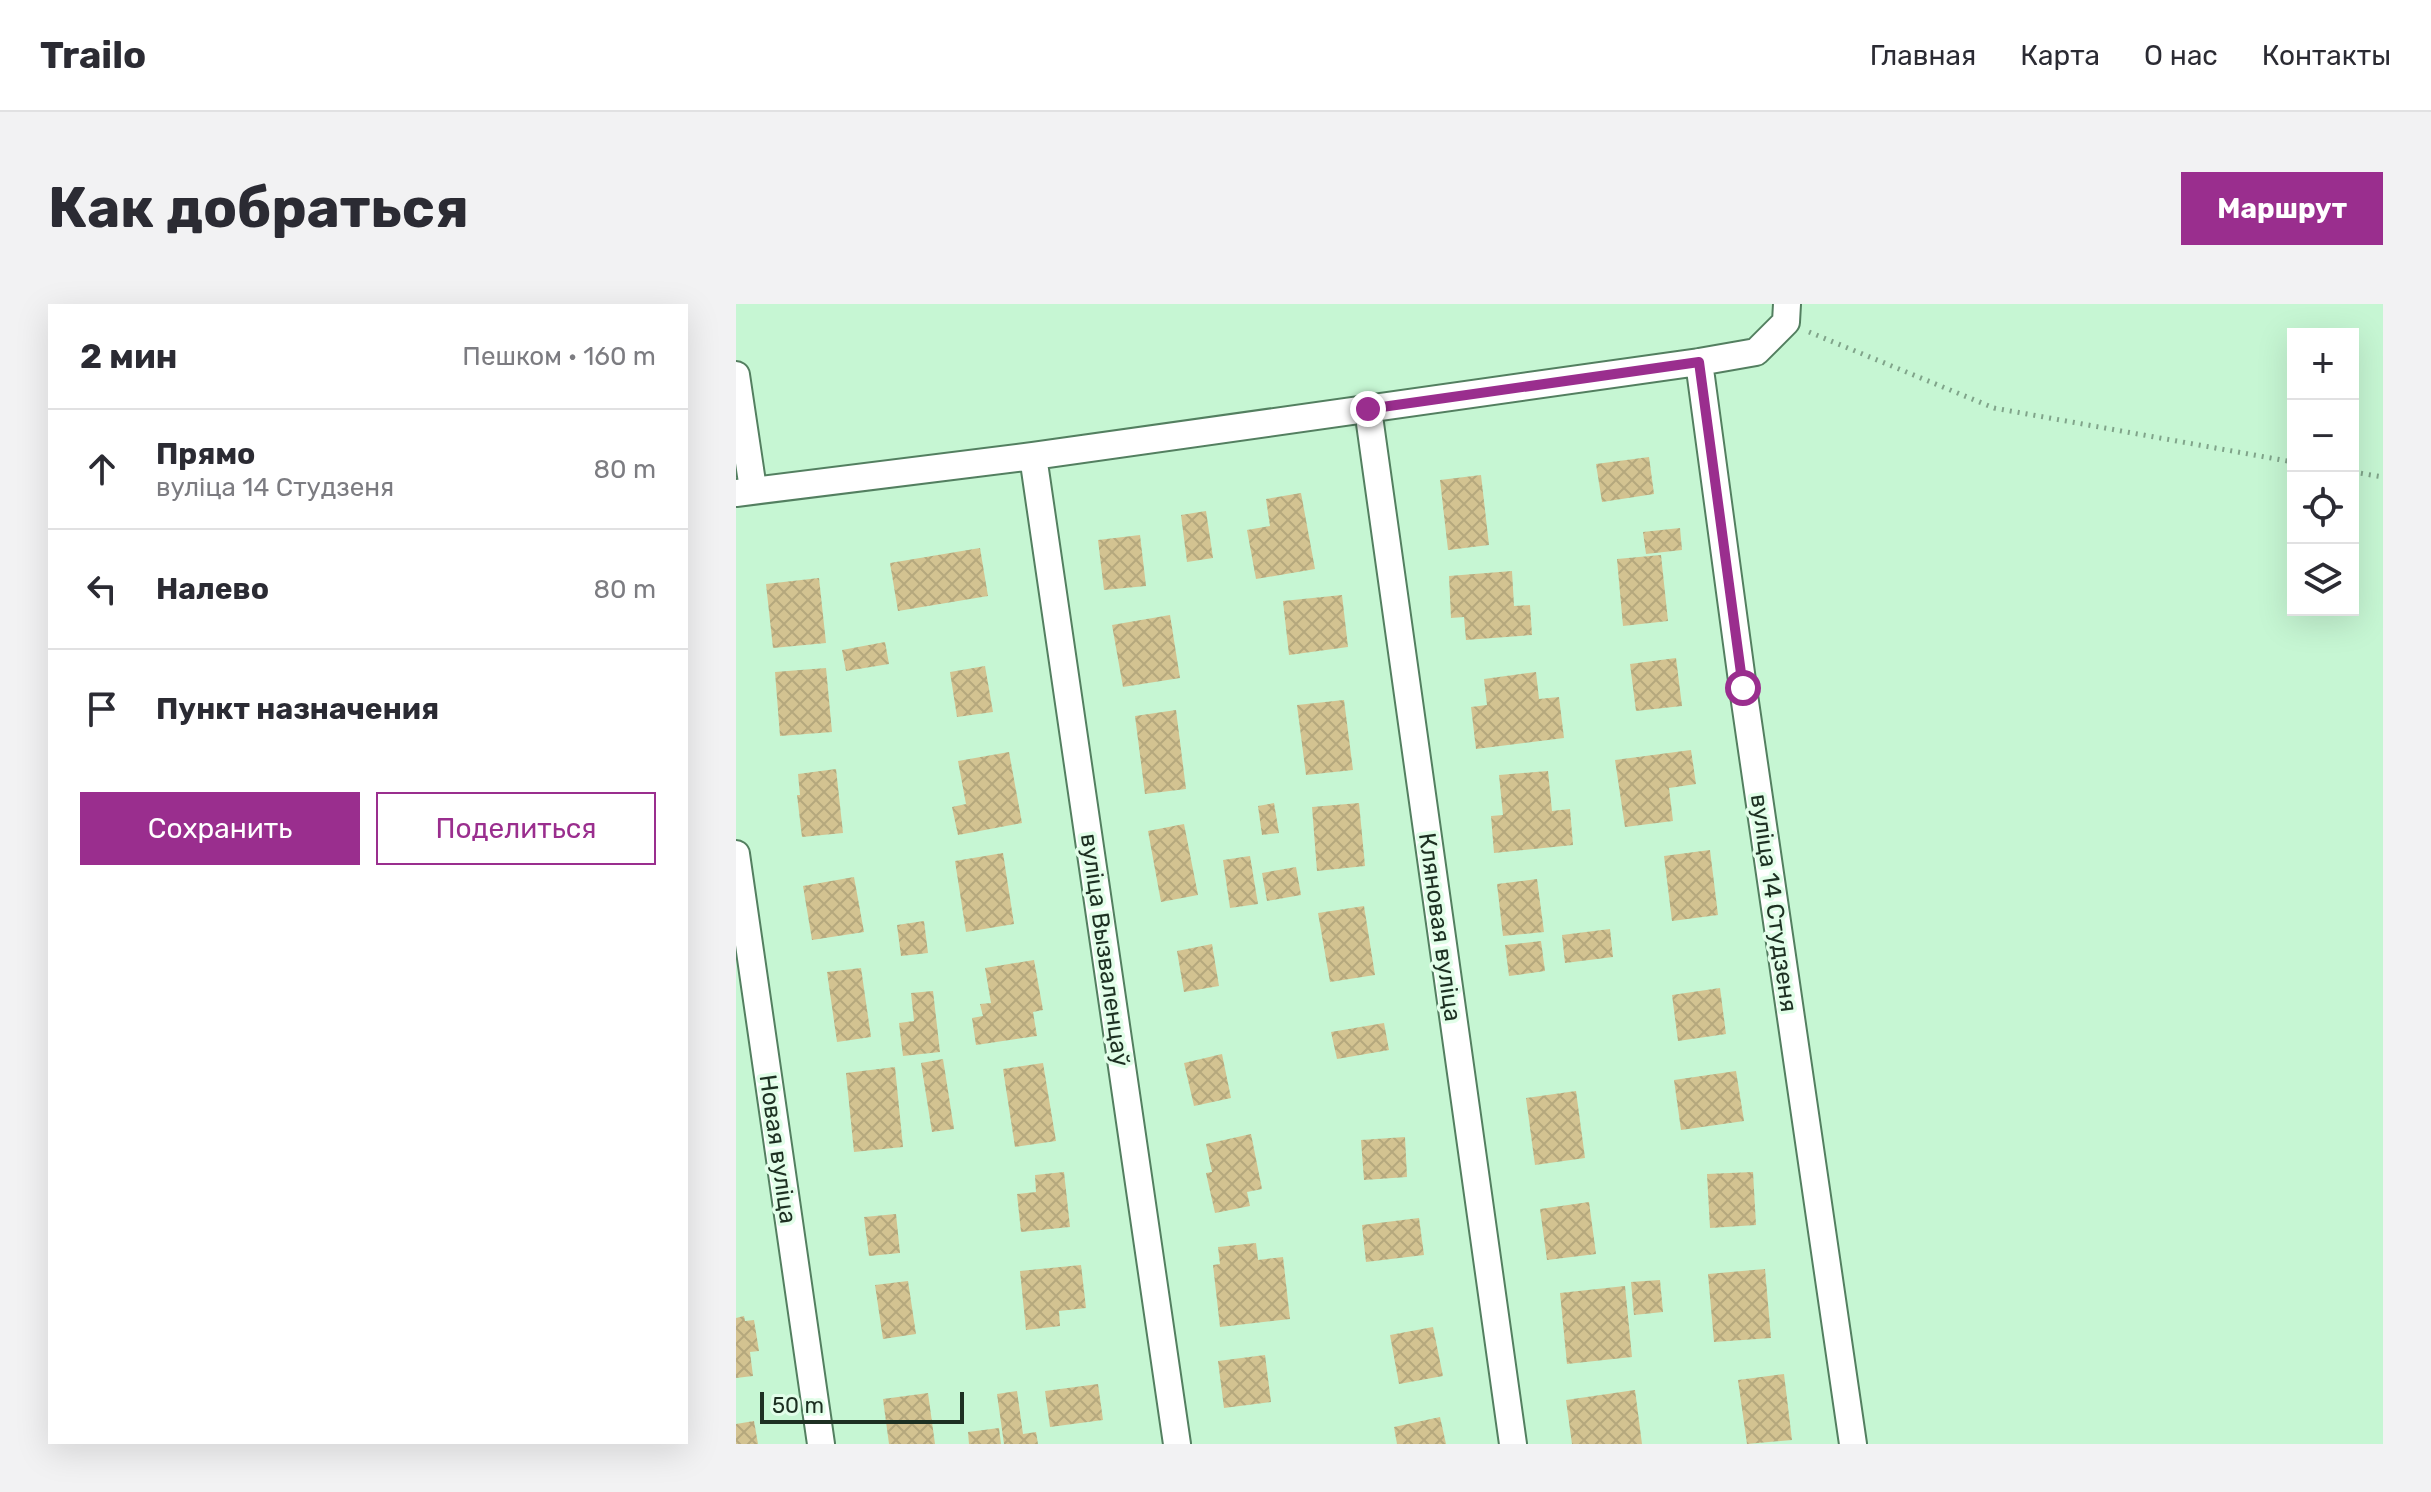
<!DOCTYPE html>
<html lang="ru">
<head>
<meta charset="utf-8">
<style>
  body { margin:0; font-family:Rubik,sans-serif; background:#f2f2f3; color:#2b2b33 }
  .controls { position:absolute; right:24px; top:24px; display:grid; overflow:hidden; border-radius:0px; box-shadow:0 8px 32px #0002 }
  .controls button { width:72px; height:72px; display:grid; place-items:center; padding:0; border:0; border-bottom:2px solid #e1e1e2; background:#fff; color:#2b2b33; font:40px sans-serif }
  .scale { position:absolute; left:24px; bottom:20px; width:204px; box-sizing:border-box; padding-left:8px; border:4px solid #1d3022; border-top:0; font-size:22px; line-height:28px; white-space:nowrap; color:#1d3022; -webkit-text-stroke:6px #e2fee9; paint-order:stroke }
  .stop { position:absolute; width:24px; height:24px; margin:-18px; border:6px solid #9a2e8e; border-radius:50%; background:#fff }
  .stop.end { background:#9a2e8e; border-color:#fff; box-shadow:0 2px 8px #0008 }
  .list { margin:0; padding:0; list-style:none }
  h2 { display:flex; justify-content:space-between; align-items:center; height:104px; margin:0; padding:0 32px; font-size:34px }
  h2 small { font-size:26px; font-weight:400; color:#7c7c81 }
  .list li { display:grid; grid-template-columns:52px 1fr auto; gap:24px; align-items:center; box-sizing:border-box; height:120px; padding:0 32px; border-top:2px solid #e1e1e2 }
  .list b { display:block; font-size:30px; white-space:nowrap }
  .list p { margin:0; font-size:26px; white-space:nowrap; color:#7c7c81 }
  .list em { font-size:26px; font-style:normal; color:#7c7c81 }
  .actions { display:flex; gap:16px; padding:24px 32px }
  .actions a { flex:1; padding:18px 0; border:2px solid #9a2e8e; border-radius:0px; text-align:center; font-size:28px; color:#9a2e8e }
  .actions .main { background:#9a2e8e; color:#fff }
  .icon { flex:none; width:44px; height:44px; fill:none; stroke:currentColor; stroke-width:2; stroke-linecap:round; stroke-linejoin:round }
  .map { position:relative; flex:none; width:1647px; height:1140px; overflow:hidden; border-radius:0px }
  header { display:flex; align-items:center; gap:48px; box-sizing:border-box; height:112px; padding:0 40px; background:#fff; border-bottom:2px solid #e1e1e2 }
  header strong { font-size:38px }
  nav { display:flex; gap:44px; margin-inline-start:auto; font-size:28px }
  .intro { display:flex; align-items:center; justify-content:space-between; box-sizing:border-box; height:192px; padding:0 48px }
  h1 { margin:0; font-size:56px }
  .button { padding:20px 36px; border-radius:0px; background:#9a2e8e; color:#fff; font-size:28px; font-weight:700 }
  main { display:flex; gap:48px; padding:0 48px }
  aside { flex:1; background:#fff; border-radius:0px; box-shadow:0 8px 32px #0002 }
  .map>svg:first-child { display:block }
</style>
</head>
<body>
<header>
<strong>Trailo</strong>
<nav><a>Главная</a><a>Карта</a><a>О нас</a><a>Контакты</a></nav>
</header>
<div class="intro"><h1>Как добраться</h1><a class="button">Маршрут</a></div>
<main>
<aside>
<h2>2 мин<small>Пешком · 160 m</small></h2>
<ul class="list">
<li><svg class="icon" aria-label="ahead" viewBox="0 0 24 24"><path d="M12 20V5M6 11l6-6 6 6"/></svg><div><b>Прямо</b><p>вуліца 14 Студзеня</p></div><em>80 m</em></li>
<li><svg class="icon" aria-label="left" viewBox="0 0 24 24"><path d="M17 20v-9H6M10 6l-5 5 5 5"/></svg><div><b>Налево</b></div><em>80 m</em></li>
<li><svg class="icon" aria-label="arrive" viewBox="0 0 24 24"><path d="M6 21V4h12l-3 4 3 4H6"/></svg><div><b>Пункт назначения</b></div></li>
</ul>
<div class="actions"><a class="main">Сохранить</a><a>Поделиться</a></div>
</aside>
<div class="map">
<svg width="1647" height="1140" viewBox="0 0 1647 1140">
  <defs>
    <pattern id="building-cross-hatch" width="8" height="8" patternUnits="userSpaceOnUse" patternTransform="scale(2)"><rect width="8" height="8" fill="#d3c391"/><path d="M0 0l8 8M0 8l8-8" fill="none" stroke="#b5a87d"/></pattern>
  </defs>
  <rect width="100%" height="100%" fill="#c6f6d3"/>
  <path fill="url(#building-cross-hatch)" d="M 913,153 L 918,190 L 866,198 L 860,160 Z
    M 745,171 L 753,241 L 712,246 L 704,176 Z
    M 565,189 L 579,265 L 520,275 L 511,226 L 534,222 L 530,195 Z
    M 470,207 L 477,254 L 451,258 L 445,211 Z
    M 944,224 L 946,246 L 910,250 L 907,228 Z
    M 404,231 L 410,282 L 368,286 L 362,236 Z
    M 244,244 L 252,292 L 162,307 L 154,259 Z
    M 925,251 L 932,317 L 887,322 L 881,255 Z
    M 776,267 L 778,302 L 794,301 L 796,331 L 730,336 L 728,313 L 715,314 L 713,272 Z
    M 83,274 L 90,339 L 37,344 L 30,280 Z
    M 606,291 L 612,343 L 553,351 L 547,297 Z
    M 434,311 L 444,374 L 387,383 L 376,321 Z
    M 149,338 L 153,360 L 110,367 L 106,346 Z
    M 940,354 L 946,402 L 900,407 L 894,360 Z
    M 249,362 L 257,408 L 221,413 L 214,368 Z
    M 90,364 L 96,428 L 44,432 L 39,368 Z
    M 800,368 L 803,395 L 823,393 L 828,434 L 740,445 L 735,403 L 751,401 L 748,375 Z
    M 608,396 L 617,466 L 570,471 L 561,401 Z
    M 440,406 L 450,485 L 409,490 L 399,412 Z
    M 955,446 L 960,480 L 933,484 L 937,517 L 889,523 L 879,456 Z
    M 273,448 L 286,519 L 222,531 L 216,503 L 230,500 L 222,457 Z
    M 100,465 L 107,529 L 66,533 L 61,491 L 64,491 L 62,470 Z
    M 812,467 L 816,507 L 834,505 L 837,541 L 758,549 L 755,512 L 767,511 L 763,471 Z
    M 538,499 L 543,529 L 526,531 L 522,502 Z
    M 623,499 L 629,562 L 581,567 L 576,503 Z
    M 448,520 L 462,591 L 425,598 L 412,527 Z
    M 974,546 L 982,611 L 936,617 L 928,552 Z
    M 267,549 L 278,620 L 230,628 L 219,557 Z
    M 514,552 L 522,600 L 494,604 L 487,556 Z
    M 560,563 L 565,591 L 531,597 L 526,569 Z
    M 118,573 L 128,628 L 76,636 L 67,582 Z
    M 801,575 L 808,628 L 767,632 L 761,580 Z
    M 628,602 L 639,671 L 594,678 L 582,609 Z
    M 188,617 L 192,649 L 165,652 L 161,621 Z
    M 874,625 L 877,653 L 829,659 L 826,631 Z
    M 805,637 L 809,667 L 773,672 L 769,641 Z
    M 476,640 L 483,682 L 448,688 L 441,647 Z
    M 298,656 L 307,706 L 297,708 L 301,732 L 240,741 L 236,714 L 247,712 L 244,700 L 255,699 L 249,664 Z
    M 125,664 L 135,733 L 101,738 L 91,668 Z
    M 984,684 L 990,730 L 942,737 L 936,691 Z
    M 197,687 L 204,748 L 167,752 L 163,719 L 178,717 L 175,689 Z
    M 648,719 L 653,746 L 601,755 L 595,728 Z
    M 486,750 L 495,794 L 458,802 L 448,759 Z
    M 207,755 L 218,825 L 196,828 L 185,759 Z
    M 307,759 L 320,837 L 279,843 L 267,765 Z
    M 159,763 L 167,843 L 118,848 L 110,769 Z
    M 1000,767 L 1008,817 L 945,826 L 938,776 Z
    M 840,787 L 849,854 L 799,861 L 790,794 Z
    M 515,830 L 526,885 L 511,888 L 514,902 L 479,909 L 470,869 L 476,868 L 470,840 Z
    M 669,833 L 671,873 L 628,876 L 625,836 Z
    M 328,868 L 334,923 L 285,928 L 281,890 L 300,888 L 299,871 Z
    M 1017,868 L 1020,921 L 974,924 L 971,870 Z
    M 853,898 L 860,950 L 811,956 L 804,905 Z
    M 160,910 L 164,949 L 133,952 L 128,913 Z
    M 683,914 L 688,951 L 630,958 L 626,921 Z
    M 520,939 L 522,956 L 547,953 L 554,1015 L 484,1023 L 477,961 L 484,960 L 482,943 Z
    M 345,961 L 350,1004 L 323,1007 L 324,1022 L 290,1026 L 284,967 Z
    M 1029,965 L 1035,1034 L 978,1038 L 972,970 Z
    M 924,976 L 927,1008 L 898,1011 L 895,978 Z
    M 172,977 L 180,1030 L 147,1035 L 139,981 Z
    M 889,982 L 896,1053 L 831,1060 L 824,989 Z
    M 8,1012 L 9,1017 L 18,1016 L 23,1047 L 14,1048 L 17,1072 L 0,1074 L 0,1014 Z
    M 697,1023 L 707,1072 L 663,1080 L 654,1031 Z
    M 529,1051 L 535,1098 L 488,1104 L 482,1057 Z
    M 1048,1070 L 1056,1136 L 1011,1140 L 1002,1076 Z
    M 362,1080 L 367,1116 L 314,1123 L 309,1087 Z
    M 899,1086 L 906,1140 L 836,1140 L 830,1096 Z
    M 281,1087 L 287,1130 L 300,1128 L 302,1140 L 268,1140 L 261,1090 Z
    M 192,1089 L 199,1140 L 153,1140 L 147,1095 Z
    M 704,1113 L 710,1140 L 661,1140 L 658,1123 Z
    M 18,1117 L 22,1140 L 0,1140 L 0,1120 Z
    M 263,1124 L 265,1140 L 233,1140 L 232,1128 Z"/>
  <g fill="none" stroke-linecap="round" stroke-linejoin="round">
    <g stroke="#537f60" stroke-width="30">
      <path id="minor" d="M 963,58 L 1007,384 L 1117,1140
        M 0,71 L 17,185
        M 632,105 L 777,1140
        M 297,152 L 441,1140
        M 0,189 L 297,152 L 963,58 L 1020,48 L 1050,18 L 1051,0
        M 0,550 L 85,1140"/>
    </g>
    <path stroke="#80a48a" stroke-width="5" stroke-dasharray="2 6" stroke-linecap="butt" d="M 1073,28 L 1258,104 L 1557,158
      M 1617,168 L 1647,173"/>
    <use href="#minor" stroke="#fff" stroke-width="26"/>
  </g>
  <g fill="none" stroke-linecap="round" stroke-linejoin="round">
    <path stroke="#9a2e8e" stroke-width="10" d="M 632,105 L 963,58 L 1007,384"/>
  </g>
  <g text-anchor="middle" stroke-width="7" stroke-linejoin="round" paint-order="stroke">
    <g font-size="24" fill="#1d3022" stroke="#e2fee9">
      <text transform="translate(1038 599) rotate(82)" y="8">вуліца 14 Студзеня</text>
      <text transform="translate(704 623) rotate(82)" y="8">Кляновая вуліца</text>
      <text transform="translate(369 646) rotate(82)" y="8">вуліца Вызваленцаў</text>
      <text transform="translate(42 845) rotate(82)" y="8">Новая вуліца</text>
    </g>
  </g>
</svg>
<div class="controls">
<button>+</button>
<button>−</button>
<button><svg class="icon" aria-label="locate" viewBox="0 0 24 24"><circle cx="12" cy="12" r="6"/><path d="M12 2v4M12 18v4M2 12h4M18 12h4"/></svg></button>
<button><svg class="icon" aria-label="layers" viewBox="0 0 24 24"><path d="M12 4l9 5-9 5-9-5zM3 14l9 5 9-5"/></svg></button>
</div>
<div class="scale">50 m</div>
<div class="stop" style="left:1007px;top:384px"></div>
<div class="stop end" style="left:632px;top:105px"></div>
</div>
</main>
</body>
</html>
